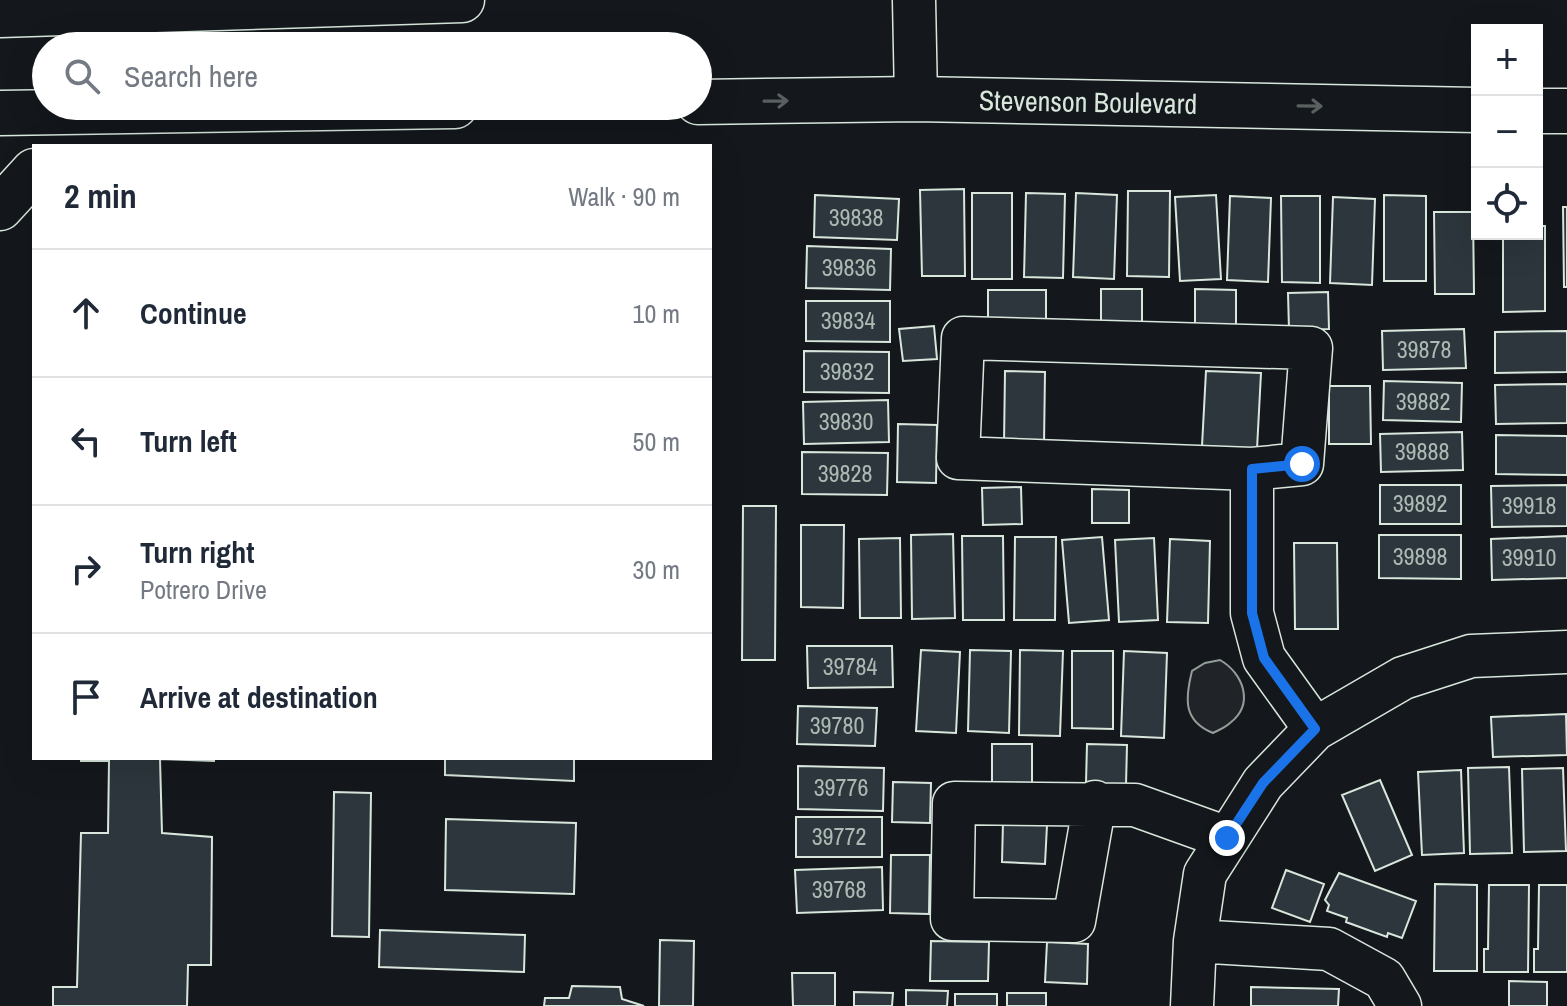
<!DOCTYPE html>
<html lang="en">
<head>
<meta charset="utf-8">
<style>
  body { margin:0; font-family:"Archivo Narrow",sans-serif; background:#f6f6f7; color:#1f2937 }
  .controls { position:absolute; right:24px; top:24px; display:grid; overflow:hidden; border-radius:0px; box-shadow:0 8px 32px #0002 }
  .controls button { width:72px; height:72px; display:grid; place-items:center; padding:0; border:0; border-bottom:2px solid #e0e1e3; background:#fff; color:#1f2937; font:40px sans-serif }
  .stop { position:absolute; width:24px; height:24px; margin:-18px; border:6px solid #1a73e8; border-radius:50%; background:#fff }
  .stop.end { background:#1a73e8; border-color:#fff; box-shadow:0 2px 8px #0008 }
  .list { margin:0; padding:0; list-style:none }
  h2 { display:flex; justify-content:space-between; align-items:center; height:104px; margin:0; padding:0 32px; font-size:34px }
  h2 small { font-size:26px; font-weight:400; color:#747a83 }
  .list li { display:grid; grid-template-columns:52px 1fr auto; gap:24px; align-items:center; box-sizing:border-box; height:128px; padding:0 32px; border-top:2px solid #e0e1e3 }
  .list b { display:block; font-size:30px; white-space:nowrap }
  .list p { margin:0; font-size:26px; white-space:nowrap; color:#747a83 }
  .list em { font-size:26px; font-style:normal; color:#747a83 }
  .icon { flex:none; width:44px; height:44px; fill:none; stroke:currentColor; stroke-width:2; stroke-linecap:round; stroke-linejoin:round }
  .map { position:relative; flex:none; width:1567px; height:1006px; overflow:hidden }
  .search { position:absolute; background:#fff; box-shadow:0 8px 32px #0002; left:32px; top:32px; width:680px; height:88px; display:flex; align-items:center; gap:20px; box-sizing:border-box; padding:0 28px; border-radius:44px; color:#747a83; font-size:30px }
  .panel { position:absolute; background:#fff; box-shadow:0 8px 32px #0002; left:32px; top:144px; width:680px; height:616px; border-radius:0px }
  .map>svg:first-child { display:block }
</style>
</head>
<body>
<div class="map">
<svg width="1567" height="1006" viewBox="0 0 1567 1006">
  <rect width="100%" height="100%" fill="#14181c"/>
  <path fill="#202428" stroke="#939e99" stroke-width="2" d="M 1220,660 C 1243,673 1255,704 1230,723 C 1226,727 1219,730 1213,733 C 1183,721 1185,699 1192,671 L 1205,663 Z"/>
  <path fill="#2c363c" stroke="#d8e6dc" stroke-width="2" d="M 964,189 L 965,276 L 922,276 L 920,190 Z
    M 1128,191 L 1170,191 L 1169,277 L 1127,276 Z
    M 972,193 L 1012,193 L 1012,279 L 972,279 Z
    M 1026,193 L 1065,194 L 1063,278 L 1024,277 Z
    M 1076,193 L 1117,195 L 1114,279 L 1073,277 Z
    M 815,195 L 899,199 L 897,240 L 814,237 Z
    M 1216,195 L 1221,279 L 1180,281 L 1175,197 Z
    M 1384,195 L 1426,196 L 1426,281 L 1384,281 Z
    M 1230,196 L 1271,198 L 1268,282 L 1227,280 Z
    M 1281,196 L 1320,196 L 1320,283 L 1282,282 Z
    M 1333,197 L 1375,199 L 1372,285 L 1330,283 Z
    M 1563,207 L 1567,207 L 1567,287 L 1564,287 Z
    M 1434,212 L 1473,212 L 1474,294 L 1435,294 Z
    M 1537,226 L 1545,226 L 1545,311 L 1503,312 L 1503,234 L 1537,234 Z
    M 807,246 L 891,249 L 890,290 L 806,288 Z
    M 1101,289 L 1142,289 L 1142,328 L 1101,328 Z
    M 1195,289 L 1236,290 L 1236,327 L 1195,327 Z
    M 988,290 L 1046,290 L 1046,327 L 988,326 Z
    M 1328,292 L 1329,329 L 1289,330 L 1288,293 Z
    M 806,301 L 890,301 L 890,342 L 806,341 Z
    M 934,326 L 937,359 L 903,361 L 899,329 Z
    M 1464,329 L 1466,368 L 1383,370 L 1382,331 Z
    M 1567,331 L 1567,372 L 1495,373 L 1495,332 Z
    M 804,351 L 889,352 L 889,393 L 804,392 Z
    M 1005,371 L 1045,372 L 1044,444 L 1004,443 Z
    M 1206,371 L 1261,373 L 1257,449 L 1202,446 Z
    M 1384,381 L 1462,383 L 1461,422 L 1383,420 Z
    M 1567,384 L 1567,423 L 1496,424 L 1495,385 Z
    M 1329,386 L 1370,386 L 1371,444 L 1329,444 Z
    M 888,400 L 889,442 L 804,444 L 803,402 Z
    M 898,424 L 937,425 L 936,483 L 897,482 Z
    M 1462,432 L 1463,470 L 1381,472 L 1380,434 Z
    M 1496,435 L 1567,436 L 1567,475 L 1496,474 Z
    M 802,452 L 888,453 L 887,495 L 802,494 Z
    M 1380,485 L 1461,485 L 1461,524 L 1380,524 Z
    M 1567,485 L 1567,526 L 1492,527 L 1491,486 Z
    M 1021,487 L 1022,524 L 983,525 L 982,488 Z
    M 1092,489 L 1129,490 L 1129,523 L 1092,523 Z
    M 743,506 L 776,506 L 775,660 L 742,660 Z
    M 801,525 L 844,525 L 843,608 L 801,607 Z
    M 953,534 L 955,618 L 912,619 L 911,535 Z
    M 1379,535 L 1461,535 L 1461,579 L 1379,578 Z
    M 962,536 L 1003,536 L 1004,620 L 963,620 Z
    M 1567,536 L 1567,578 L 1492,580 L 1491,539 Z
    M 1015,537 L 1056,537 L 1055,620 L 1014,620 Z
    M 1102,537 L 1109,620 L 1069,623 L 1062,540 Z
    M 900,538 L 901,618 L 860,618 L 859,539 Z
    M 1154,538 L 1158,620 L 1119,622 L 1115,540 Z
    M 1170,539 L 1210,541 L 1208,623 L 1167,622 Z
    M 1294,543 L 1337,543 L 1338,629 L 1295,629 Z
    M 807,646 L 892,646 L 893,687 L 808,688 Z
    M 921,650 L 960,652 L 956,733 L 916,731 Z
    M 970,650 L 1011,651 L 1009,733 L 968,731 Z
    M 1020,650 L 1063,651 L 1060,736 L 1019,735 Z
    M 1072,651 L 1113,651 L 1113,729 L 1072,728 Z
    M 1124,651 L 1167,653 L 1164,738 L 1121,736 Z
    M 798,706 L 877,708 L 875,746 L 797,744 Z
    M 1566,714 L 1567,755 L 1493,757 L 1491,717 Z
    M 992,744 L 1032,744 L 1032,783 L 992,782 Z
    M 1087,744 L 1127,745 L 1126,785 L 1086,783 Z
    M 81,758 L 214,758 L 214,761 L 160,759 L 162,833 L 212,837 L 211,965 L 188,965 L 187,1006 L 53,1006 L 53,987 L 77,987 L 81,833 L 108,833 L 109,761 L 81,761 Z
    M 445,758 L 574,758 L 574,781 L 445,775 Z
    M 798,766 L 884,768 L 883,811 L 798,809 Z
    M 1509,767 L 1512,853 L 1470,854 L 1468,768 Z
    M 1563,768 L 1566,851 L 1524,852 L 1522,769 Z
    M 1461,770 L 1464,853 L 1422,855 L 1418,772 Z
    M 1380,780 L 1412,855 L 1375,871 L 1342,795 Z
    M 893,782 L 931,783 L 930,823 L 892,822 Z
    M 334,792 L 371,793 L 369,937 L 332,936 Z
    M 796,817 L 882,817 L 882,857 L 796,857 Z
    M 446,819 L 576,823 L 574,894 L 445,890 Z
    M 1003,822 L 1047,825 L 1045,864 L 1002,862 Z
    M 891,855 L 930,855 L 929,914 L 890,913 Z
    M 882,867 L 883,910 L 797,913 L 795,870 Z
    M 1286,870 L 1324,884 L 1310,922 L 1272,908 Z
    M 1339,873 L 1416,901 L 1402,938 L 1388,933 L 1387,937 L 1346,922 L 1347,918 L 1327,911 L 1329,905 L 1325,900 Z
    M 1435,884 L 1477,885 L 1477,971 L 1434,971 Z
    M 1489,885 L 1529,885 L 1528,972 L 1484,972 L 1484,949 L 1488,949 Z
    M 1539,885 L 1567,885 L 1567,972 L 1534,972 L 1534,949 L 1538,949 Z
    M 380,930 L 525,935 L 524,972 L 379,967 Z
    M 660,940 L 694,941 L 693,1006 L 659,1006 Z
    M 931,941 L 989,942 L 988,981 L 930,981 Z
    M 1047,942 L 1088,944 L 1087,984 L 1045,982 Z
    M 792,973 L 835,973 L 835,1006 L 793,1006 Z
    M 1509,981 L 1547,982 L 1547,1006 L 1509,1006 Z
    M 572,986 L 620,987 L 622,999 L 644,1006 L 544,1006 L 545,998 L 569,998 Z
    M 1251,987 L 1339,989 L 1338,1006 L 1251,1006 Z
    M 906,990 L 948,991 L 947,1006 L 906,1006 Z
    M 854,992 L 893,993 L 892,1006 L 854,1006 Z
    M 1007,993 L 1046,993 L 1046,1006 L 1007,1006 Z
    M 955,994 L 997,994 L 997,1006 L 955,1006 Z"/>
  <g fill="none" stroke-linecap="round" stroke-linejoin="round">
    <g stroke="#d8e6dc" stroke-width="45">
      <path id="minor" d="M 914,0 L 916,99
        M 1252,469 L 1302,464 L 1311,348 L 963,338 L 958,458 L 1252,469 L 1252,613 L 1264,658 L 1315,729
        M 1095,802 L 1074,921 L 952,919 L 954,803 L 1135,805 L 1227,838
        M 1195,941 L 1329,949 L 1384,979 L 1400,1006
        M 1192,1006 L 1195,941 L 1205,874 L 1263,783 L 1315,729 L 1403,678 L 1471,656 L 1567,652"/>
    </g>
    <g stroke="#d8e6dc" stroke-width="47">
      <path id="major" d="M 0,15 L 462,0
        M 698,102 L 916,99 L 1477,110
        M 1537,111 L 1567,111
        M 0,113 L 455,106
        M 0,208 L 34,171"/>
    </g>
    <use href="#minor" stroke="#14181c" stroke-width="42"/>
    <use href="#major" stroke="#14181c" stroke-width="44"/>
  </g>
  <defs><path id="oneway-shaft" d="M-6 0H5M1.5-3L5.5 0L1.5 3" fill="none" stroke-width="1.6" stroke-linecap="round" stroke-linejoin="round" transform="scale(2)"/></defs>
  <g stroke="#59605f">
    <use href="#oneway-shaft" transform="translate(776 101) rotate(-1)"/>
    <use href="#oneway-shaft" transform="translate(1310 106) rotate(1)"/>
  </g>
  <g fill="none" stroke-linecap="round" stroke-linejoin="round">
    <path stroke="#1a73e8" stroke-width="10" d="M 1227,838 L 1263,783 L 1315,729 L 1264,658 L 1252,613 L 1252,469 L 1302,464"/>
  </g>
  <g text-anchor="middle" stroke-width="6" stroke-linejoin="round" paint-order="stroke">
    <g font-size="24" fill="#adbab4">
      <text x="856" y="226">39838</text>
      <text x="849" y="276">39836</text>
      <text x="848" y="329">39834</text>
      <text x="1424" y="358">39878</text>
      <text x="847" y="380">39832</text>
      <text x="1423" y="410">39882</text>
      <text x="846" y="430">39830</text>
      <text x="1422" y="460">39888</text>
      <text x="845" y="482">39828</text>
      <text x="1420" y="512">39892</text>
      <text x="1529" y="514">39918</text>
      <text x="1420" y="565">39898</text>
      <text x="1529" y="566">39910</text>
      <text x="850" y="675">39784</text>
      <text x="837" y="734">39780</text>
      <text x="841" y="796">39776</text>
      <text x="839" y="845">39772</text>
      <text x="839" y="898">39768</text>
    </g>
    <g font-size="28" fill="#d8e6dc" stroke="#14181c">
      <text transform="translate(1088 102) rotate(1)" y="10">Stevenson Boulevard</text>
    </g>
  </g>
</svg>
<div class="controls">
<button>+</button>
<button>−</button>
<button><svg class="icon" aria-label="locate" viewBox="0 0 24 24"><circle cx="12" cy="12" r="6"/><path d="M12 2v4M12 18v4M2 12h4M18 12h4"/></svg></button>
</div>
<div class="stop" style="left:1302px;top:464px"></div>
<div class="stop end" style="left:1227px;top:838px"></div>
<div class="search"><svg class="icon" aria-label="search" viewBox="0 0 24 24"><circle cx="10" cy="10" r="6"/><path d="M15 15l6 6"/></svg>Search here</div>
<section class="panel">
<h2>2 min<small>Walk · 90 m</small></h2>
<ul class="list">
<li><svg class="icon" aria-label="ahead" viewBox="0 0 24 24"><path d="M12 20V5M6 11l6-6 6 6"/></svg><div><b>Continue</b></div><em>10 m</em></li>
<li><svg class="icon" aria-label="left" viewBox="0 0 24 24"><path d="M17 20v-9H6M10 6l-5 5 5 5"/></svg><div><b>Turn left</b></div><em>50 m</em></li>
<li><svg class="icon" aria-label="right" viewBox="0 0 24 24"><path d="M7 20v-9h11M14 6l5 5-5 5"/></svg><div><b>Turn right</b><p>Potrero Drive</p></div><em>30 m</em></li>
<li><svg class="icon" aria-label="arrive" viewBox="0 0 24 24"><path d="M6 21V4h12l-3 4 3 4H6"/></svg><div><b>Arrive at destination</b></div></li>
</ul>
</section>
</div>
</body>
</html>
